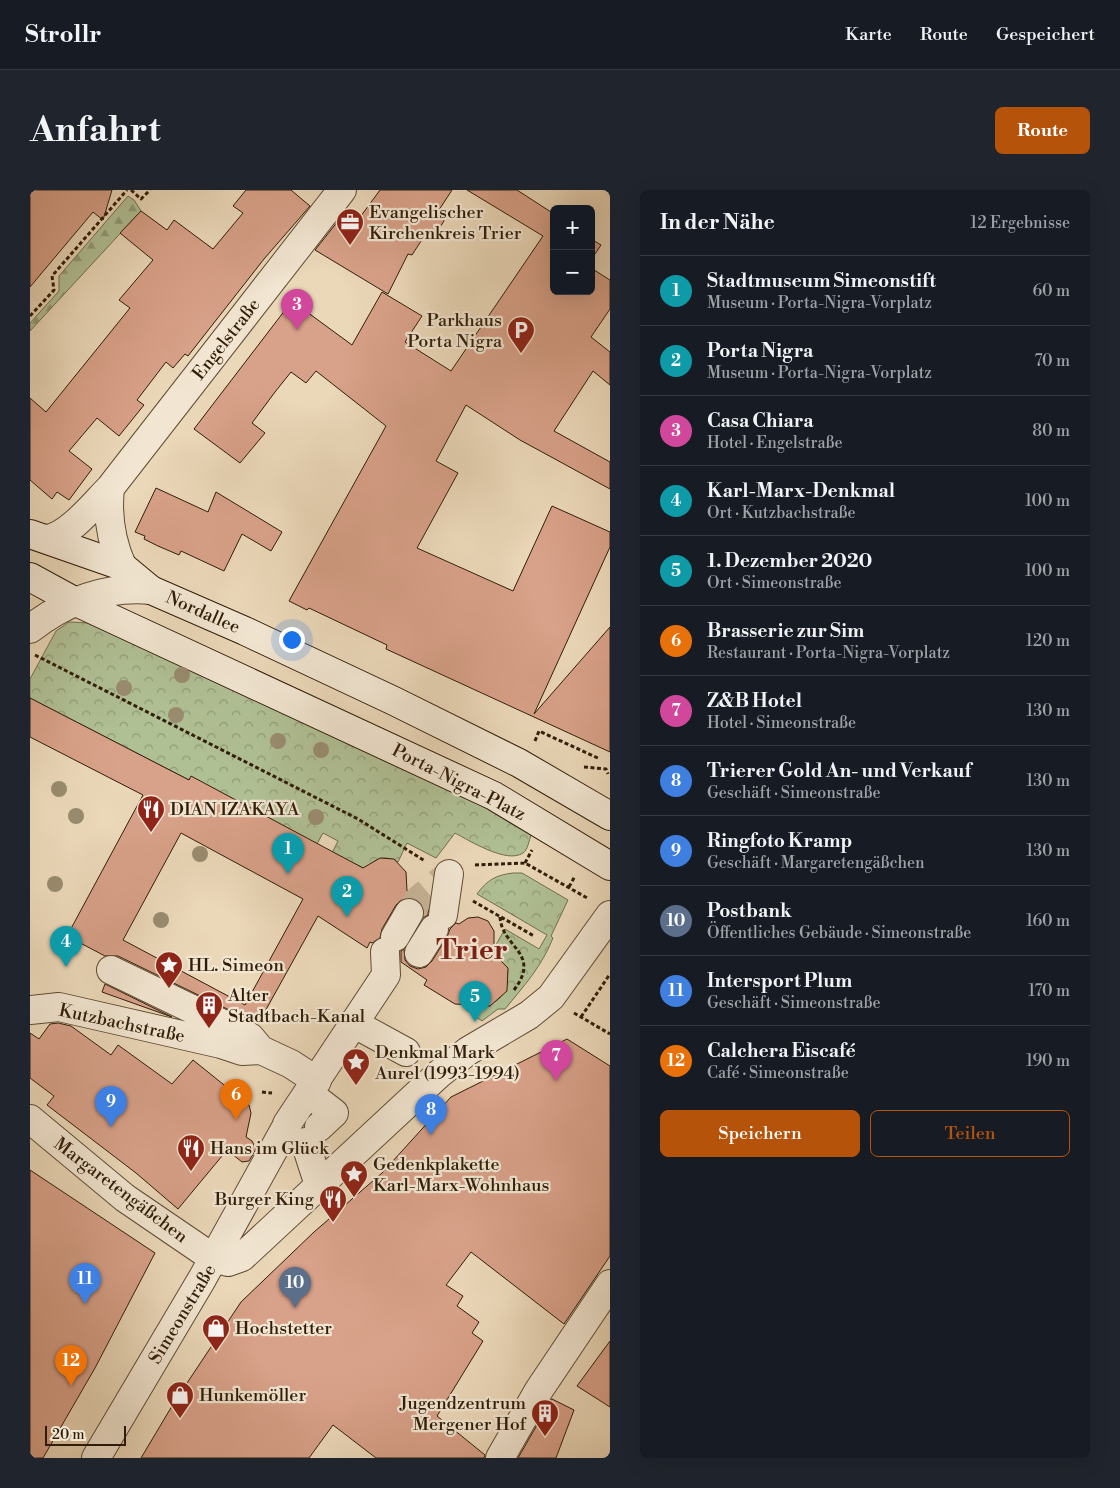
<!DOCTYPE html>
<html lang="de">
<head>
<meta charset="utf-8">
<style>
  body { margin:0; font-family:"Libre Bodoni",serif; background:#20242c; color:#f1f3f6 }
  .controls { position:absolute; right:15px; top:15px; display:grid; overflow:hidden; border-radius:8px; box-shadow:0 5px 20px #0002 }
  .controls button { width:45px; height:45px; display:grid; place-items:center; padding:0; border:0; border-bottom:1px solid #363941; background:#171b24; color:#f1f3f6; font:25px sans-serif }
  .scale { position:absolute; left:15px; bottom:12px; width:81px; box-sizing:border-box; padding-left:5px; border:2px solid #301d08; border-top:0; font-size:14px; line-height:18px; white-space:nowrap; color:#301d08; -webkit-text-stroke:4px #f2e6d2; paint-order:stroke }
  .you { position:absolute; left:261px; top:449px; width:18px; height:18px; margin:-12px; border:4px solid #fff; border-radius:50%; background:#1a73e8; box-shadow:0 0 0 8px #1a73e833 }
  .badge { display:grid; place-items:center; width:32px; height:32px; border-radius:50%; background:#b45309; color:#fff; font-size:16px; font-weight:700 }
  .pin { position:absolute; translate:-50% -41px; filter:drop-shadow(0 1px 2px #0008) }
  .pin::after { content:''; position:absolute; top:26px; width:18px; height:15px; background:inherit; clip-path:polygon(0 0,100% 0,50% 100%) }
  .list { margin:0; padding:0; list-style:none }
  h2 { display:flex; justify-content:space-between; align-items:center; height:65px; margin:0; padding:0 20px; font-size:21px }
  h2 small { font-size:16px; font-weight:400; color:#9ea1a6 }
  .list li { display:grid; grid-template-columns:32px 1fr auto; gap:15px; align-items:center; box-sizing:border-box; height:70px; padding:0 20px; border-top:1px solid #363941 }
  .list b { display:block; font-size:19px; white-space:nowrap }
  .list p { margin:0; font-size:16px; white-space:nowrap; color:#9ea1a6 }
  .list em { font-size:16px; font-style:normal; color:#9ea1a6 }
  .actions { display:flex; gap:10px; padding:15px 20px }
  .actions a { flex:1; padding:11px 0; border:1px solid #b45309; border-radius:8px; text-align:center; font-size:18px; color:#b45309 }
  .actions .main { background:#b45309; color:#fff }
  .map { position:relative; flex:none; width:580px; height:1268px; overflow:hidden; border-radius:8px }
  header { display:flex; align-items:center; gap:30px; box-sizing:border-box; height:70px; padding:0 25px; background:#171b24; border-bottom:1px solid #363941 }
  header strong { font-size:24px }
  nav { display:flex; gap:28px; margin-inline-start:auto; font-size:18px }
  .intro { display:flex; align-items:center; justify-content:space-between; box-sizing:border-box; height:120px; padding:0 30px }
  h1 { margin:0; font-size:35px }
  .button { padding:12px 22px; border-radius:8px; background:#b45309; color:#fff; font-size:18px; font-weight:700 }
  main { display:flex; gap:30px; padding:0 30px }
  aside { flex:1; background:#171b24; border-radius:8px; box-shadow:0 5px 20px #0002 }
  .map>svg:first-child { display:block }
</style>
</head>
<body>
<header>
<strong>Strollr</strong>
<nav><a>Karte</a><a>Route</a><a>Gespeichert</a></nav>
</header>
<div class="intro"><h1>Anfahrt</h1><a class="button">Route</a></div>
<main>
<div class="map">
<svg width="580" height="1268" viewBox="0 0 580 1268">
  <defs>
    <pattern id="forest-firs" width="22" height="20" patternUnits="userSpaceOnUse" patternTransform="scale(1.25)"><rect width="22" height="20" fill="#b0c095"/><path d="M5 1l3.5 6h-7zM16 11l3.5 6h-7z" fill="#909b78"/></pattern>
    <pattern id="park-crowns" width="20" height="18" patternUnits="userSpaceOnUse" patternTransform="scale(1.25)"><rect width="20" height="18" fill="#b0c095"/><path d="M2 6a3 3 0 1 1 6 0M12 15a3 3 0 1 1 6 0" fill="none" stroke="#909b78"/></pattern>
  </defs>
  <rect width="100%" height="100%" fill="#ebd8b9"/>
  <filter id="stains"><feTurbulence type="fractalNoise" baseFrequency=".004" numOctaves="4"/><feColorMatrix values="0 0 0 0 .2 0 0 0 0 .09 0 0 0 0 .02 0 0 0 .5 -.17"/></filter>
  <radialGradient id="worn" r=".72"><stop offset=".6" stop-color="#630" stop-opacity="0"/><stop offset="1" stop-color="#630" stop-opacity=".3"/></radialGradient>
  <path fill="url(#forest-firs)" stroke="#706e4e" d="M 98,6 L 104,10 L 111,21 L 0,141 L 0,133 L 29,101 L 29,86 Z"/>
  <path fill="url(#park-crowns)" stroke="#706e4e" d="M 39,432 L 59,433 L 440,609 L 501,645 C 499,650 498,660 493,663 C 477,674 440,651 425,643 L 406,668 L 377,653 L 368,672 C 355,665 346,667 336,679 L 302,663 L 308,651 L 293,643 L 287,654 L 161,587 L 159,590 L 0,508 L 0,489 L 26,441 Z
    M 483,683 L 492,683 L 538,710 L 521,746 L 523,748 C 512,776 494,796 475,819 L 468,819 L 452,831 L 435,819 L 442,810 L 462,810 L 465,812 L 471,807 L 469,805 L 476,800 L 478,780 L 474,780 L 468,768 L 466,769 L 460,765 L 475,739 L 509,759 L 517,745 L 447,704 C 457,690 466,685 483,683 Z"/>
  <path fill="#d8a189" stroke="#301d08" fill-rule="evenodd" d="M 0,0 L 82,0 L 73,30 L 63,22 L 0,97 Z
    M 216,0 L 261,0 L 280,16 L 234,69 L 158,166 L 155,164 L 143,178 L 136,172 L 107,210 L 114,215 L 89,246 L 67,228 L 39,261 L 62,279 L 39,310 L 27,302 L 22,309 L 0,290 L 0,208 L 16,222 L 100,118 L 89,110 L 123,70 L 90,43 L 111,21 L 137,40 L 144,30 L 183,59 L 213,23 L 203,16 Z
    M 350,0 L 422,0 L 409,20 L 414,31 L 404,46 L 393,48 L 382,65 L 378,64 L 358,104 L 285,60 L 312,26 L 325,34 Z
    M 437,0 L 487,0 L 524,24 L 524,101 L 561,101 L 561,78 L 580,90 L 580,119 L 561,147 L 580,162 L 580,195 L 563,181 L 524,241 L 580,272 L 580,299 L 490,250 L 436,215 L 406,271 L 428,283 L 387,358 L 483,401 L 522,316 L 580,342 L 580,357 L 504,524 L 580,437 L 580,562 L 356,459 L 357,455 L 279,418 L 277,420 L 259,411 L 356,236 L 286,181 L 276,193 L 261,182 L 245,202 L 222,233 L 235,243 L 210,273 L 164,239 L 262,111 L 322,155 L 352,102 L 392,126 L 375,152 L 421,181 L 513,46 Z
    M 561,49 L 571,55 L 561,70 Z
    M 126,298 L 178,322 L 186,302 L 252,342 L 241,361 L 212,344 L 194,381 L 151,361 L 149,365 L 128,356 L 114,349 L 115,346 L 105,342 Z
    M 0,508 L 159,590 L 161,586 L 333,678 L 350,668 L 364,669 L 376,682 L 377,701 L 399,715 L 398,725 L 393,728 L 393,716 L 387,710 L 380,707 L 372,709 L 366,715 L 352,739 L 350,748 L 342,753 L 340,752 L 337,758 L 288,726 L 228,834 L 88,766 L 75,766 L 37,746 L 113,605 L 0,547 ZM 151,643 L 273,709 L 215,815 L 93,750 Z
    M 448,727 L 458,731 L 464,741 L 464,764 L 478,778 L 477,801 L 460,816 L 425,814 L 394,795 L 397,790 L 371,772 L 371,761 L 374,759 L 375,770 L 380,776 L 388,779 L 396,777 L 402,771 L 417,747 L 420,739 L 426,733 L 429,734 L 438,728 Z
    M 75,794 L 142,827 L 72,802 Z
    M 28,833 L 41,836 L 81,865 L 88,855 L 142,894 L 163,870 L 219,915 L 221,923 L 216,947 L 222,951 L 226,959 L 219,971 L 212,972 L 197,960 L 148,1019 L 106,983 L 17,915 L 24,906 L 0,888 L 0,843 L 9,849 L 20,834 Z
    M 537,849 L 580,876 L 580,1066 L 534,1134 L 441,1062 L 416,1095 L 433,1106 L 427,1116 L 449,1132 L 442,1143 L 453,1151 L 407,1226 L 455,1265 L 454,1268 L 346,1268 L 303,1235 L 279,1268 L 111,1268 L 145,1211 L 211,1112 L 284,1042 L 352,983 L 421,907 Z
    M 0,980 L 125,1063 L 65,1178 L 13,1268 L 0,1268 Z
    M 580,1151 L 580,1217 L 547,1196 Z
    M 522,1209 L 544,1220 L 526,1268 L 488,1268 Z"/>
  <g fill="none" stroke-linecap="round" stroke-linejoin="round">
    <path stroke="#c6b396" stroke-width="28" stroke-dasharray="28 14" stroke-linecap="butt" d="M 379,723 L 389,709 L 419,684"/>
    <g stroke="#5f4c34" stroke-width="30">
      <path id="street" d="M 80,298 C 77,325 81,351 92,376
        M 17,349 C 39,346 64,314 80,298 L 312,0
        M 0,439 C 36,411 76,396 121,400
        M 413,725 L 419,684
        M 365,747 L 379,723
        M 389,763 L 404,739
        M 81,780 L 220,847 L 230,859
        M 0,820 L 29,817 L 191,854 L 212,861 L 231,860 L 261,874 L 287,891
        M 323,833 L 376,862
        M 278,903 L 304,923 L 289,937
        M 0,929 L 95,1008 L 183,1068 L 198,1072 L 212,1067 L 409,884 L 438,861 L 499,825 L 521,807 L 580,725
        M 257,934 L 356,785 L 355,762
        M 275,952 L 289,995
        M 66,1268 L 172,1089 L 255,939
        M 470,1268 L 509,1200 L 580,1094"/>
    </g>
    <g stroke="#301d08" stroke-width="30">
      <path id="secondary" d="M 0,344 L 92,376 L 121,400 L 215,441 L 364,511 L 489,573 L 580,626
        M 0,387 L 44,411 L 464,606 L 580,676"/>
    </g>
    <path stroke="#301d08" stroke-width="3" stroke-dasharray="4 2.5" stroke-linecap="butt" d="M 101,0 L 111,9 L 120,0
      M 0,126 L 24,100 L 22,86 L 97,0
      M 5,465 L 328,629 L 395,671
      M 505,551 L 509,541 L 570,569
      M 554,577 L 576,579 L 578,584
      M 495,673 L 502,660
      M 445,675 L 495,673 L 559,709
      M 539,697 L 545,686
      M 443,711 L 504,746
      M 470,727 C 472,758 512,763 484,800
      M 544,823 L 580,844
      M 442,824 L 446,820 L 452,820
      M 551,827 L 580,784
      M 232,902 L 242,903"/>
    <use href="#street" stroke="#f2e6d2" stroke-width="28"/>
    <use href="#secondary" stroke="#f2e6d2" stroke-width="28"/>
  </g>
  <g fill="#998c6f">
    <circle cx="152" cy="485" r="8"/>
    <circle cx="94" cy="498" r="8"/>
    <circle cx="146" cy="525" r="8"/>
    <circle cx="248" cy="551" r="8"/>
    <circle cx="291" cy="560" r="8"/>
    <circle cx="29" cy="599" r="8"/>
    <circle cx="46" cy="626" r="8"/>
    <circle cx="286" cy="627" r="8"/>
    <circle cx="170" cy="664" r="8"/>
    <circle cx="25" cy="694" r="8"/>
    <circle cx="131" cy="730" r="8"/>
  </g>
  <defs>
    <g id="office-pin" transform="scale(1.4375)"><path d="M0 17L-7.5 6A9.5 9.5 0 1 1 7.5 6Z" fill="#8f2418" stroke="#f2e6d2"/><path d="M-6-3h4V-5.5h4V-3h4V5H-6ZM-1-4.5V-3h2v-1.5ZM-6 0V1H6V0Z" fill="#fff"/></g>
    <g id="parking-pin" transform="scale(1.4375)"><path d="M0 17L-7.5 6A9.5 9.5 0 1 1 7.5 6Z" fill="#8f2418" stroke="#f2e6d2"/><path d="M-3.5-5.5H1a3.5 3.5 0 0 1 0 7H-1V5.5H-3.5ZM-1-3.4V-.6H.8a1.4 1.4 0 0 0 0-2.8Z" fill="#fff"/></g>
    <g id="restaurant-pin" transform="scale(1.4375)"><path d="M0 17L-7.5 6A9.5 9.5 0 1 1 7.5 6Z" fill="#8f2418" stroke="#f2e6d2"/><path d="M-5-6h1v4h1v-4h1v4h1v-4h1v5L-1.5 .5V6h-2V.5L-5-1ZM5-6V6H3V1.5H1.5Q1.5-4 5-6Z" fill="#fff"/></g>
    <g id="sight-pin" transform="scale(1.4375)"><path d="M0 17L-7.5 6A9.5 9.5 0 1 1 7.5 6Z" fill="#8f2418" stroke="#f2e6d2"/><path d="M0-6L1.8-2.2L6-1.7L2.9 1.2L3.7 5.4L0 3.3L-3.7 5.4L-2.9 1.2L-6-1.7L-1.8-2.2Z" fill="#fff"/></g>
    <g id="building-pin" transform="scale(1.4375)"><path d="M0 17L-7.5 6A9.5 9.5 0 1 1 7.5 6Z" fill="#8f2418" stroke="#f2e6d2"/><path d="M-4-6H4V6H1V3H-1V6H-4ZM-2.5-4.3h1.7v1.8h-1.7ZM.8-4.3h1.7v1.8H.8ZM-2.5-1h1.7V.8h-1.7ZM.8-1h1.7V.8H.8Z" fill="#fff"/></g>
    <g id="shop-pin" transform="scale(1.4375)"><path d="M0 17L-7.5 6A9.5 9.5 0 1 1 7.5 6Z" fill="#8f2418" stroke="#f2e6d2"/><path d="M-5-2.5h2.3a2.7 3.5 0 0 1 5.4 0H5L5.5 6h-11ZM-1.5-2.5h3a1.5 2.3 0 0 0-3 0Z" fill="#fff"/></g>
  </defs>
  <g fill-rule="evenodd">
    <use href="#office-pin" x="320" y="32"/>
    <use href="#parking-pin" x="491" y="140"/>
    <use href="#restaurant-pin" x="121" y="619"/>
    <use href="#sight-pin" x="139" y="775"/>
    <use href="#building-pin" x="179" y="815"/>
    <use href="#sight-pin" x="326" y="872"/>
    <use href="#restaurant-pin" x="161" y="958"/>
    <use href="#sight-pin" x="324" y="984"/>
    <use href="#restaurant-pin" x="303" y="1009"/>
    <use href="#shop-pin" x="186" y="1138"/>
    <use href="#shop-pin" x="150" y="1205"/>
    <use href="#building-pin" x="515" y="1223"/>
  </g>
  <g text-anchor="middle" stroke-width="4.5" stroke-linejoin="round" paint-order="stroke">
    <g font-size="18" fill="#301d08" stroke="#f2e6d2" text-anchor="start">
      <text x="339" y="28">Evangelischer<tspan x="339" dy="21">Kirchenkreis Trier</tspan></text>
      <text x="472" y="136" text-anchor="end">Parkhaus<tspan x="472" dy="21">Porta Nigra</tspan></text>
      <text x="140" y="625">DIAN IZAKAYA</text>
      <text x="158" y="781">HL. Simeon</text>
      <text x="198" y="811">Alter<tspan x="198" dy="21">Stadtbach-Kanal</tspan></text>
      <text x="345" y="868">Denkmal Mark<tspan x="345" dy="21">Aurel (1993-1994)</tspan></text>
      <text x="180" y="964">Hans im Glück</text>
      <text x="343" y="980">Gedenkplakette<tspan x="343" dy="21">Karl-Marx-Wohnhaus</tspan></text>
      <text x="284" y="1015" text-anchor="end">Burger King</text>
      <text x="205" y="1144">Hochstetter</text>
      <text x="169" y="1211">Hunkemöller</text>
      <text x="496" y="1219" text-anchor="end">Jugendzentrum<tspan x="496" dy="21">Mergener Hof</tspan></text>
    </g>
    <g font-size="18" fill="#301d08" stroke="#f2e6d2">
      <text transform="translate(196 149) rotate(-52)" y="6">Engelstraße</text>
      <text transform="translate(173 422) rotate(24)" y="6">Nordallee</text>
      <text transform="translate(429 592) rotate(27)" y="6">Porta-Nigra-Platz</text>
      <text transform="translate(92 833) rotate(12)" y="6">Kutzbachstraße</text>
      <text transform="translate(91 1000) rotate(37)" y="6">Margaretengäßchen</text>
      <text transform="translate(152 1124) rotate(-59)" y="6">Simeonstraße</text>
    </g>
    <g font-size="28" font-weight="bold" fill="#7a1f14" stroke="#f2e6d2">
      <text x="442" y="769">Trier</text>
    </g>
  </g>
  <rect width="100%" height="100%" filter="url(#stains)"/>
  <rect width="100%" height="100%" fill="url(#worn)"/>
</svg>
<div class="controls">
<button>+</button>
<button>−</button>
</div>
<div class="scale">20 m</div>
<div class="you"></div>
<div class="pin badge" style="left:258px;top:684px;background:#0f9aa8">1</div>
<div class="pin badge" style="left:317px;top:727px;background:#0f9aa8">2</div>
<div class="pin badge" style="left:267px;top:140px;background:#d1479c">3</div>
<div class="pin badge" style="left:36px;top:777px;background:#0f9aa8">4</div>
<div class="pin badge" style="left:445px;top:832px;background:#0f9aa8">5</div>
<div class="pin badge" style="left:206px;top:930px;background:#e8710a">6</div>
<div class="pin badge" style="left:526px;top:891px;background:#d1479c">7</div>
<div class="pin badge" style="left:401px;top:945px;background:#3f7fe0">8</div>
<div class="pin badge" style="left:81px;top:937px;background:#3f7fe0">9</div>
<div class="pin badge" style="left:265px;top:1118px;background:#5c6f8a">10</div>
<div class="pin badge" style="left:55px;top:1114px;background:#3f7fe0">11</div>
<div class="pin badge" style="left:41px;top:1196px;background:#e8710a">12</div>
</div>
<aside>
<h2>In der Nähe<small>12 Ergebnisse</small></h2>
<ul class="list">
<li><span class="badge" style="background:#0f9aa8">1</span><div><b>Stadtmuseum Simeonstift</b><p>Museum · Porta-Nigra-Vorplatz</p></div><em>60 m</em></li>
<li><span class="badge" style="background:#0f9aa8">2</span><div><b>Porta Nigra</b><p>Museum · Porta-Nigra-Vorplatz</p></div><em>70 m</em></li>
<li><span class="badge" style="background:#d1479c">3</span><div><b>Casa Chiara</b><p>Hotel · Engelstraße</p></div><em>80 m</em></li>
<li><span class="badge" style="background:#0f9aa8">4</span><div><b>Karl-Marx-Denkmal</b><p>Ort · Kutzbachstraße</p></div><em>100 m</em></li>
<li><span class="badge" style="background:#0f9aa8">5</span><div><b>1. Dezember 2020</b><p>Ort · Simeonstraße</p></div><em>100 m</em></li>
<li><span class="badge" style="background:#e8710a">6</span><div><b>Brasserie zur Sim</b><p>Restaurant · Porta-Nigra-Vorplatz</p></div><em>120 m</em></li>
<li><span class="badge" style="background:#d1479c">7</span><div><b>Z&amp;B Hotel</b><p>Hotel · Simeonstraße</p></div><em>130 m</em></li>
<li><span class="badge" style="background:#3f7fe0">8</span><div><b>Trierer Gold An- und Verkauf</b><p>Geschäft · Simeonstraße</p></div><em>130 m</em></li>
<li><span class="badge" style="background:#3f7fe0">9</span><div><b>Ringfoto Kramp</b><p>Geschäft · Margaretengäßchen</p></div><em>130 m</em></li>
<li><span class="badge" style="background:#5c6f8a">10</span><div><b>Postbank</b><p>Öffentliches Gebäude · Simeonstraße</p></div><em>160 m</em></li>
<li><span class="badge" style="background:#3f7fe0">11</span><div><b>Intersport Plum</b><p>Geschäft · Simeonstraße</p></div><em>170 m</em></li>
<li><span class="badge" style="background:#e8710a">12</span><div><b>Calchera Eiscafé</b><p>Café · Simeonstraße</p></div><em>190 m</em></li>
</ul>
<div class="actions"><a class="main">Speichern</a><a>Teilen</a></div>
</aside>
</main>
</body>
</html>
